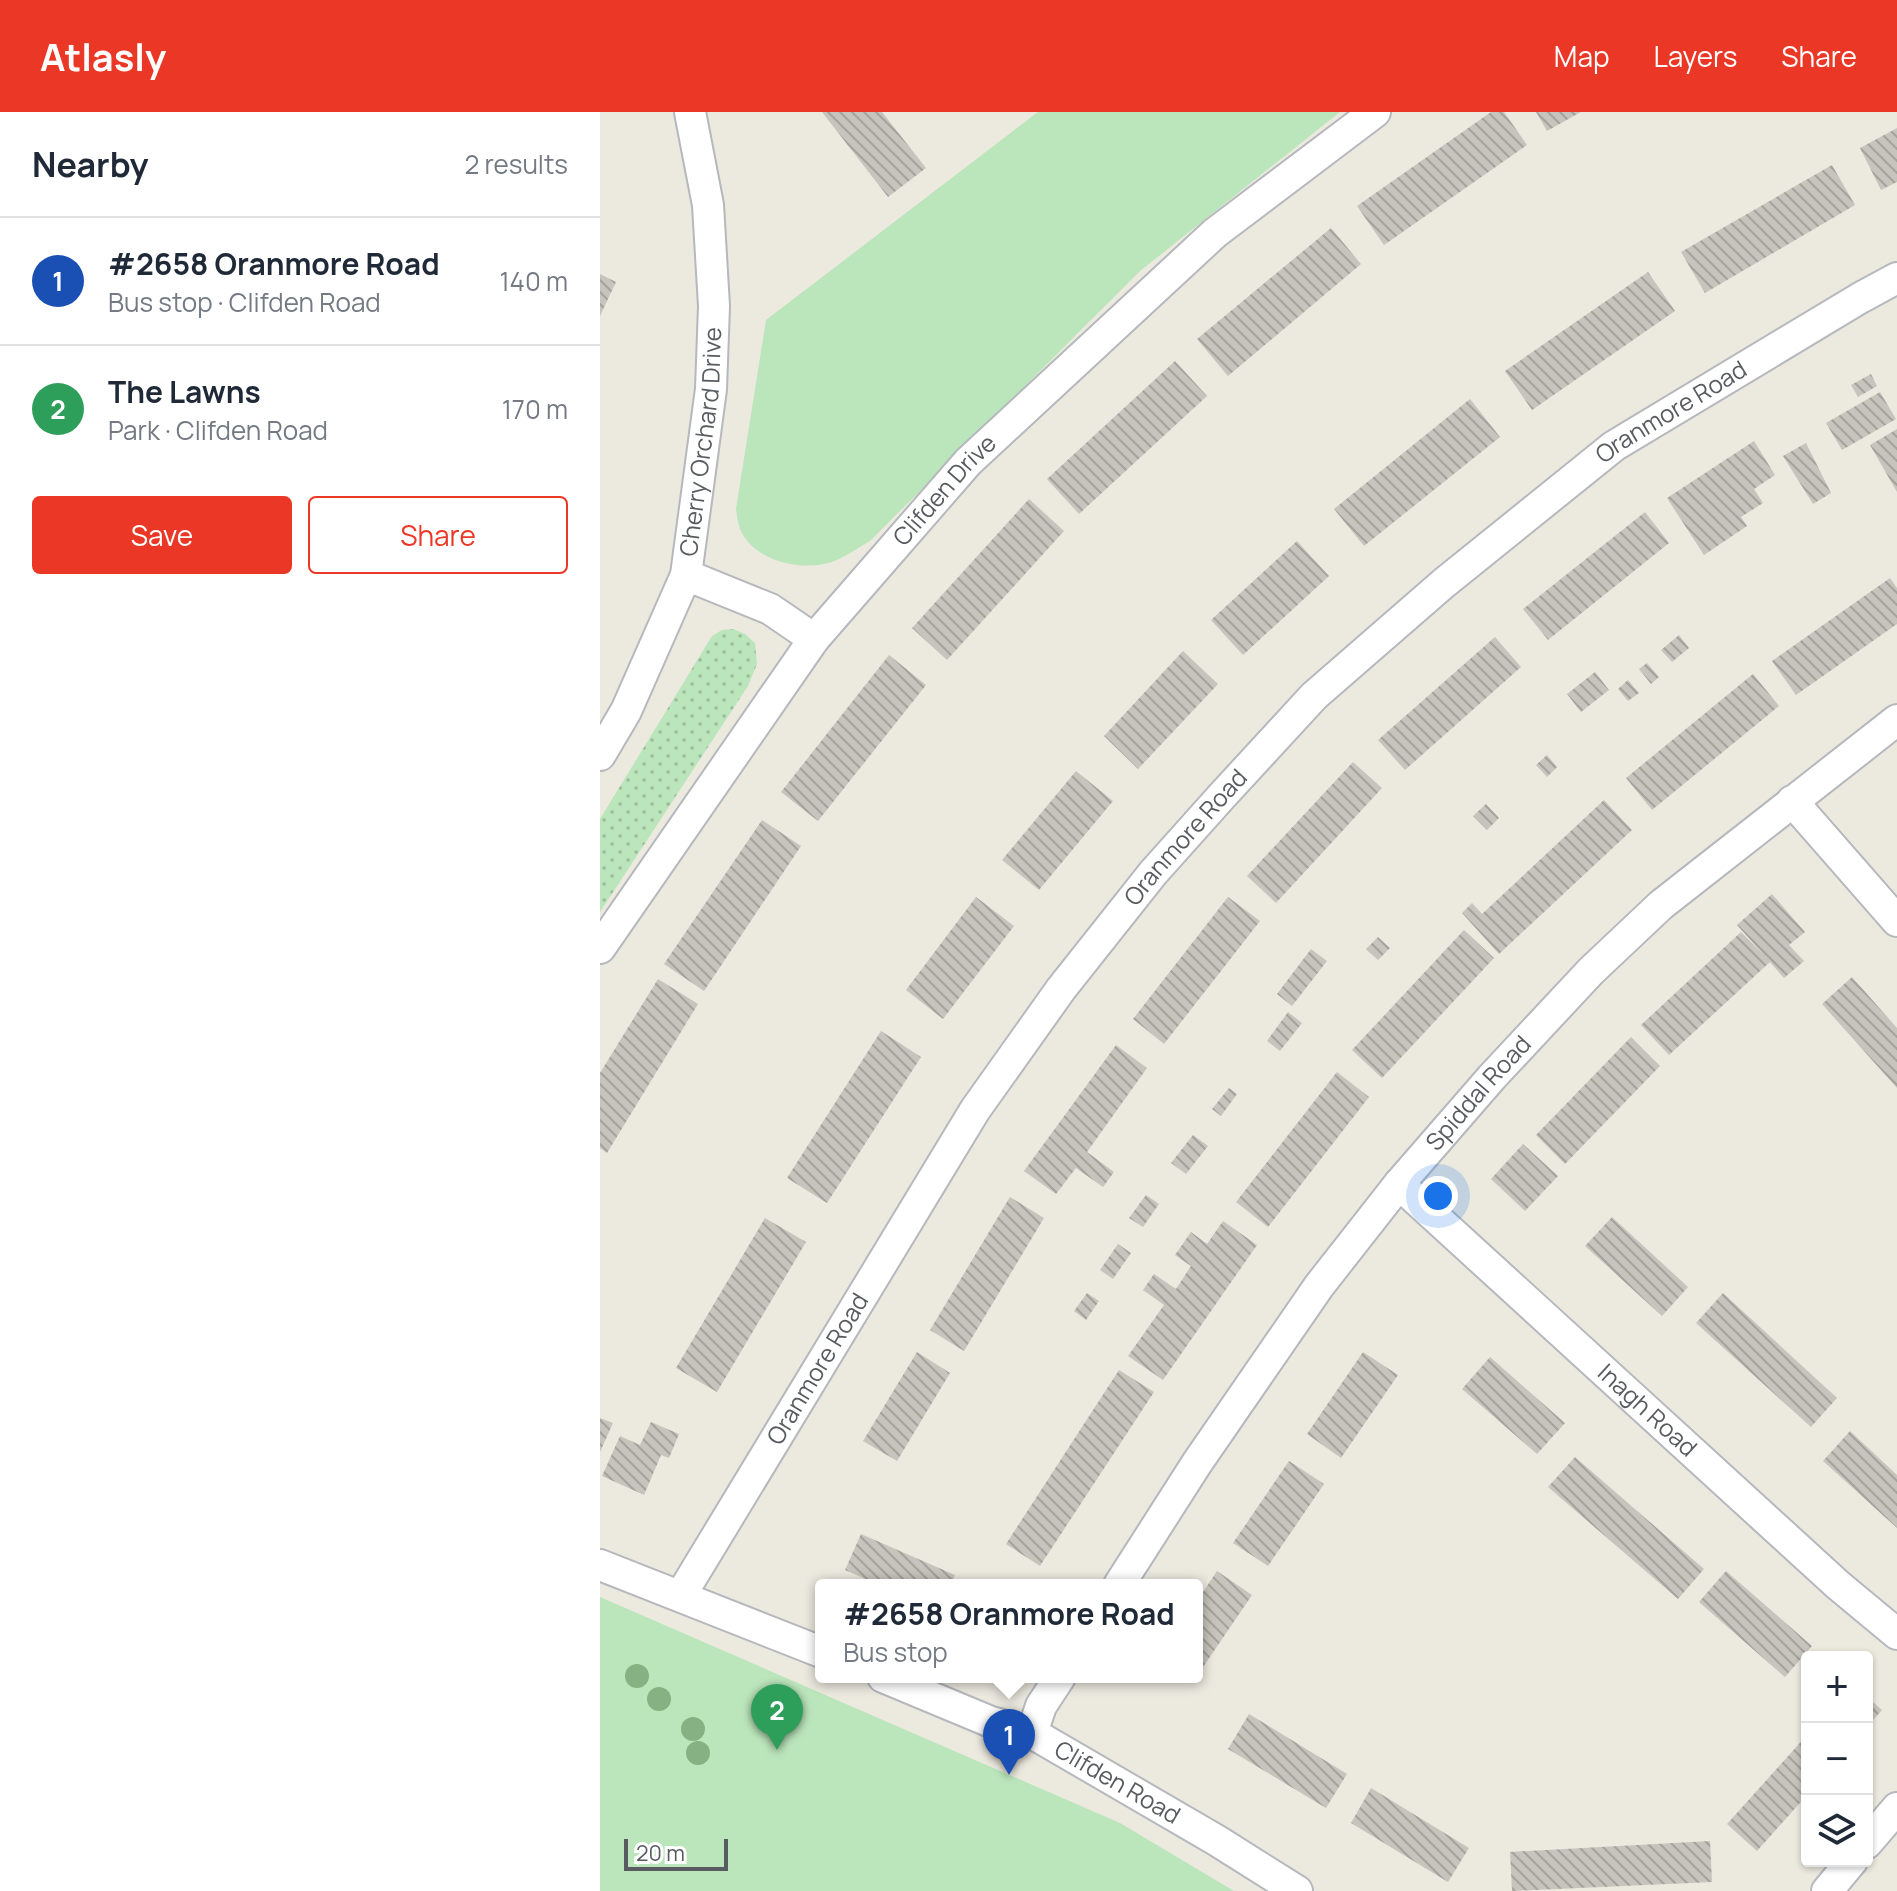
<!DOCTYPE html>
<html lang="en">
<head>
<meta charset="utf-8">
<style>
  body { margin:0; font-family:Manrope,sans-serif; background:#f2f2f3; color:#1f2937 }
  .controls { position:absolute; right:24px; bottom:24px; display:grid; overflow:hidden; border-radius:8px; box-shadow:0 2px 6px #0004 }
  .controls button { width:72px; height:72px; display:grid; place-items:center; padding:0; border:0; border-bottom:2px solid #e0e1e3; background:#fff; color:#1f2937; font:40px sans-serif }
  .scale { position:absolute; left:24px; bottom:20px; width:104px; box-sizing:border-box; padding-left:8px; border:4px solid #585c61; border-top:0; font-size:22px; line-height:28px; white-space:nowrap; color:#585c61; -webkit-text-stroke:6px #fff; paint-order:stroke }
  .you { position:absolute; left:838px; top:1084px; width:28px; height:28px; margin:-20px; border:6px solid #fff; border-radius:50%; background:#1a73e8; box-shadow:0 0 0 12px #1a73e833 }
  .badge { display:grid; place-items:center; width:52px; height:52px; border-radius:50%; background:#eb3826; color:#fff; font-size:26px; font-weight:700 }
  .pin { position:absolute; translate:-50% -66px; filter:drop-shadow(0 2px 4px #0008) }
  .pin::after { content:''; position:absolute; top:42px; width:28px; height:24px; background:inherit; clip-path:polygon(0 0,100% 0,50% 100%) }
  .popup { position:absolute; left:215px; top:1467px; width:388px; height:104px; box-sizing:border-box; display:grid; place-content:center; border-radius:8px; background:#fff; filter:drop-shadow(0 2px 6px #0005); font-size:26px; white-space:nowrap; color:#747a83 }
  .popup b { font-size:30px; color:#1f2937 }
  .popup::after { content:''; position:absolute; left:50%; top:100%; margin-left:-16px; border:16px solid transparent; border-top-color:#fff }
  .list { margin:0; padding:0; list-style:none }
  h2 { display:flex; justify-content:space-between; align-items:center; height:104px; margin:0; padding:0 32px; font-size:34px }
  h2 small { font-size:26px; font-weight:400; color:#747a83 }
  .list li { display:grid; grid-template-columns:52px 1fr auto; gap:24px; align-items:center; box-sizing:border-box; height:128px; padding:0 32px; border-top:2px solid #e0e1e3 }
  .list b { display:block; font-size:30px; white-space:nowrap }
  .list p { margin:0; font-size:26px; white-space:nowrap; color:#747a83 }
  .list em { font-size:26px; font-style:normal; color:#747a83 }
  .actions { display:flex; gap:16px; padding:24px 32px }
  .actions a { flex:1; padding:18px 0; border:2px solid #eb3826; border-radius:8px; text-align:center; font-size:28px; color:#eb3826 }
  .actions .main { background:#eb3826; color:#fff }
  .icon { flex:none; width:44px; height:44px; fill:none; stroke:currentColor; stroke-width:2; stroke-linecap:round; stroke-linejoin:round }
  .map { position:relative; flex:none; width:1297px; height:1779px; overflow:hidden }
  header { display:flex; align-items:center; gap:48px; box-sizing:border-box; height:112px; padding:0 40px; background:#eb3826; color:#fff }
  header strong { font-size:38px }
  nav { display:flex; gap:44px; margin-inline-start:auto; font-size:28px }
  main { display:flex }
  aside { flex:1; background:#fff }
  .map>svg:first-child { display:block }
</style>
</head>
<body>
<header>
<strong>Atlasly</strong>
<nav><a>Map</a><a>Layers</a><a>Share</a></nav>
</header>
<main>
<aside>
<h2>Nearby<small>2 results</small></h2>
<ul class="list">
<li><span class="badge" style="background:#1a4fb4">1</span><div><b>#2658 Oranmore Road</b><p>Bus stop · Clifden Road</p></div><em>140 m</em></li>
<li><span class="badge" style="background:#2e9e5b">2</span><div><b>The Lawns</b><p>Park · Clifden Road</p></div><em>170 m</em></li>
</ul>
<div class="actions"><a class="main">Save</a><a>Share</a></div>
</aside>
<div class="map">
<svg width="1297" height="1779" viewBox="0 0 1297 1779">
  <defs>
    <pattern id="grass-dots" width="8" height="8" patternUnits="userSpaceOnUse" patternTransform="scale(2)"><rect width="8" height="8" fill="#bbe5bb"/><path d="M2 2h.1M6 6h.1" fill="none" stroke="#9bbd9b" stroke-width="1.8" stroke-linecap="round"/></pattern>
    <pattern id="building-back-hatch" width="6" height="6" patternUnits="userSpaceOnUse" patternTransform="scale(2)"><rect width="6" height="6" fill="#c7c4bd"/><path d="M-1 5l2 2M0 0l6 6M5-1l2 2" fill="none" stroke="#a4a29d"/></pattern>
  </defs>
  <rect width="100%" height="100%" fill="#ece9df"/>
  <path fill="url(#grass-dots)" d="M 133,517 L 145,522 L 155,531 L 157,552 L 148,574 L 0,800 L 0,707 L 112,524 L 122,518 Z"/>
  <path fill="#bbe5bb" d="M 438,0 L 740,0 L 540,159 L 270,429 C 259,435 248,443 237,448 C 206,461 158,451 142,421 C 138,414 137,404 136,397 L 166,208 Z
    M 0,1485 L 520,1711 L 634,1779 L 0,1779 Z"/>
  <path fill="url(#building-back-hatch)" d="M 222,0 L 282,0 L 326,56 L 288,85 Z
    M 891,0 L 904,0 L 927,33 L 784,133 L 757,94 Z
    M 936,0 L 981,0 L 947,19 Z
    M 1297,16 L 1297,70 L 1281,78 L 1260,36 Z
    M 1232,53 L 1255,93 L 1105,181 L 1081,140 Z
    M 731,116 L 761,152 L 628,264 L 597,227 Z
    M 1048,160 L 1075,199 L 932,298 L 905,259 Z
    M 0,162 L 16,170 L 0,204 Z
    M 575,249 L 607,284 L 479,402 L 447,367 Z
    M 1271,262 L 1277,274 L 1258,285 L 1251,273 Z
    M 1280,280 L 1296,307 L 1242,338 L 1226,311 Z
    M 870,287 L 900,325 L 764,434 L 734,397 Z
    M 1297,317 L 1297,380 L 1270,333 Z
    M 1154,329 L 1175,363 L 1154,377 L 1163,391 L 1141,405 L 1147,414 L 1104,443 L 1067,386 Z
    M 1206,331 L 1231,381 L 1213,392 L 1183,344 Z
    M 429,387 L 464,419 L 347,548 L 312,516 Z
    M 1045,400 L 1069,431 L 948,528 L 923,497 Z
    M 697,429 L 729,464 L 643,543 L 611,508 Z
    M 1290,466 L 1297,476 L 1297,512 L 1196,583 L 1172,549 Z
    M 1079,523 L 1089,536 L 1072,550 L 1061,538 Z
    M 895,525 L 921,555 L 805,658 L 778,628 Z
    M 583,539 L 618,572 L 538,657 L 504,624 Z
    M 289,543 L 326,573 L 218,709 L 181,680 Z
    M 1047,551 L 1059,565 L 1051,572 L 1039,557 Z
    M 995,560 L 1009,578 L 981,600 L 967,582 Z
    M 1153,562 L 1179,594 L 1052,698 L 1026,666 Z
    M 1028,568 L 1039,581 L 1028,589 L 1018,577 Z
    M 947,643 L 957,655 L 947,665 L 936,653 Z
    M 753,650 L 782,676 L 676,791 L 647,764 Z
    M 476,659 L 513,689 L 439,778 L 402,748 Z
    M 1004,688 L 1032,718 L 899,842 L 862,801 L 872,791 L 882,802 Z
    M 886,692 L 899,706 L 887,718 L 873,704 Z
    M 162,708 L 201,734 L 104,879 L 64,852 Z
    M 1172,782 L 1205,820 L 1189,833 L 1204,849 L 1184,866 L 1170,850 L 1069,943 L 1041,913 L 1141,820 L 1164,843 L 1137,813 Z
    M 376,785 L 414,814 L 343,907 L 306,878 Z
    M 628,785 L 660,809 L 564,932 L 533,907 Z
    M 864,818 L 894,846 L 782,966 L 752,938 Z
    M 778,825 L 790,836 L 778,848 L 766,837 Z
    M 711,837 L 727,849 L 692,894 L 677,882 Z
    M 1252,865 L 1297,916 L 1297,976 L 1222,892 Z
    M 58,867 L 98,892 L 7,1041 L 0,1036 L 0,961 Z
    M 688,900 L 702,911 L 680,939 L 667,929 Z
    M 281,919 L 321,945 L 227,1091 L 187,1066 Z
    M 1031,925 L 1060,954 L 965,1052 L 936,1023 Z
    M 516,933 L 547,956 L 487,1040 L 514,1060 L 503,1075 L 476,1056 L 456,1082 L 424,1059 Z
    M 737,960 L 769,985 L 668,1115 L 636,1090 Z
    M 629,976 L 637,982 L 621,1004 L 612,997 Z
    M 593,1023 L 608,1034 L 586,1062 L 571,1051 Z
    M 923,1032 L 958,1064 L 925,1099 L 891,1067 Z
    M 546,1083 L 559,1092 L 543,1115 L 529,1106 Z
    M 410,1085 L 444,1106 L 364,1239 L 330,1218 Z
    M 1012,1105 L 1088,1175 L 1062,1204 L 985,1134 Z
    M 165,1106 L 206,1130 L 117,1280 L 76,1256 Z
    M 623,1109 L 657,1133 L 563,1268 L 528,1244 L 564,1193 L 543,1178 L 554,1162 L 576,1177 L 591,1154 L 575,1143 L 591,1120 L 607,1132 Z
    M 518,1132 L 531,1141 L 513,1167 L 500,1158 Z
    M 487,1181 L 499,1189 L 486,1208 L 474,1199 Z
    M 1123,1181 L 1237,1286 L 1211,1315 L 1096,1211 Z
    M 317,1240 L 350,1261 L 297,1349 L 263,1329 Z
    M 763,1240 L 798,1263 L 741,1346 L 707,1322 Z
    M 890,1245 L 965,1311 L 937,1342 L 862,1277 Z
    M 519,1258 L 554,1280 L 440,1454 L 406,1432 Z
    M 0,1306 L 13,1311 L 0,1340 Z
    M 51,1310 L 79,1322 L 69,1346 L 61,1343 L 44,1383 L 2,1364 L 20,1324 L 40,1333 Z
    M 1250,1319 L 1297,1363 L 1297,1416 L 1223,1349 Z
    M 975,1345 L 1104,1457 L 1078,1487 L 948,1375 Z
    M 689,1349 L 724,1372 L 668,1454 L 633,1431 Z
    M 261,1422 L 355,1463 L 351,1473 L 279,1473 L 245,1458 Z
    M 617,1459 L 652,1483 L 597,1564 L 597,1489 Z
    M 1126,1459 L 1212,1534 L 1185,1565 L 1099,1490 Z
    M 1267,1585 L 1282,1598 L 1267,1615 Z
    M 649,1602 L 747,1662 L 726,1696 L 628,1637 Z
    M 1207,1623 L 1207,1683 L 1157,1739 L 1127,1712 Z
    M 771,1676 L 869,1736 L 848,1770 L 751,1711 Z
    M 1110,1729 L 1112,1770 L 912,1779 L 910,1740 Z"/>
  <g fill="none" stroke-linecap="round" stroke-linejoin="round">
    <g stroke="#b5b8bd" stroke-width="34">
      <g id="street">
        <path d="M 86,463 L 170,497 L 214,527"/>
        <path id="s1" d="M 0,643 L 26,599 L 86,463 L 111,277 L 114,194 L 108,93 L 90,0"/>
        <path d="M 1192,689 L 1297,809"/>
        <path id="s2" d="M 0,836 L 214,527 L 368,350 L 615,121 L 775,0"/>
        <path id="s3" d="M 799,1072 L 1238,1473 L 1297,1522"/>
        <path d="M 0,1453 L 221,1540"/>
        <path id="s4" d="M 519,1473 L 597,1351 L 719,1174 L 799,1072 L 892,965 L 991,859 L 1061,793 L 1297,608"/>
        <path id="s5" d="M 81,1483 L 375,998 L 461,877 L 553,761 L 621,685 L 714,584 L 844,471 L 1014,334 L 1260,186 L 1297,166"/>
        <path id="s6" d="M 283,1565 L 391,1610 L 432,1621 L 616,1728 L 697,1779"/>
        <path d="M 432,1621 L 441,1594 L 460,1565"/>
        <path d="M 1267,1731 L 1297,1696"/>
        <path d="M 1227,1779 L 1252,1749"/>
      </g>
    </g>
    <use href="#street" stroke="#fff" stroke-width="30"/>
  </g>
  <g fill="#86b283">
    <circle cx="37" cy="1564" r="12"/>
    <circle cx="59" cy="1587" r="12"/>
    <circle cx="93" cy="1617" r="12"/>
    <circle cx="98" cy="1641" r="12"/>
  </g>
  <g text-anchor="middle" stroke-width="8" stroke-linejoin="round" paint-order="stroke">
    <g font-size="24" fill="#585c61" stroke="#fff">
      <text dy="8" stroke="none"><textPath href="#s5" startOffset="1560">Oranmore Road</textPath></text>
      <text dy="8" stroke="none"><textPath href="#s1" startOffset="334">Cherry Orchard Drive</textPath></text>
      <text dy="8" stroke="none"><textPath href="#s2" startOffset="574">Clifden Drive</textPath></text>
      <text dy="8" stroke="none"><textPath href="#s5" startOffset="912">Oranmore Road</textPath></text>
      <text dy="8" stroke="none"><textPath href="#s4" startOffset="610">Spiddal Road</textPath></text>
      <text dy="8" stroke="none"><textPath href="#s5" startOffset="264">Oranmore Road</textPath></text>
      <text dy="8" stroke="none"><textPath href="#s3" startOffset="336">Inagh Road</textPath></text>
      <text dy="8" stroke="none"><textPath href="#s6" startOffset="258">Clifden Road</textPath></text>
    </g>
  </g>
</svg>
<div class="controls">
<button>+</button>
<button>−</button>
<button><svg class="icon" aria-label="layers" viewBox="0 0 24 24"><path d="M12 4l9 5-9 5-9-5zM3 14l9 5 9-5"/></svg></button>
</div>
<div class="scale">20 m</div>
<div class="you"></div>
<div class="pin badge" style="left:409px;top:1663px;background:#1a4fb4">1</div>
<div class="popup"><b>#2658 Oranmore Road</b>Bus stop</div>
<div class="pin badge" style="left:177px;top:1638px;background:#2e9e5b">2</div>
</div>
</main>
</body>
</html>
